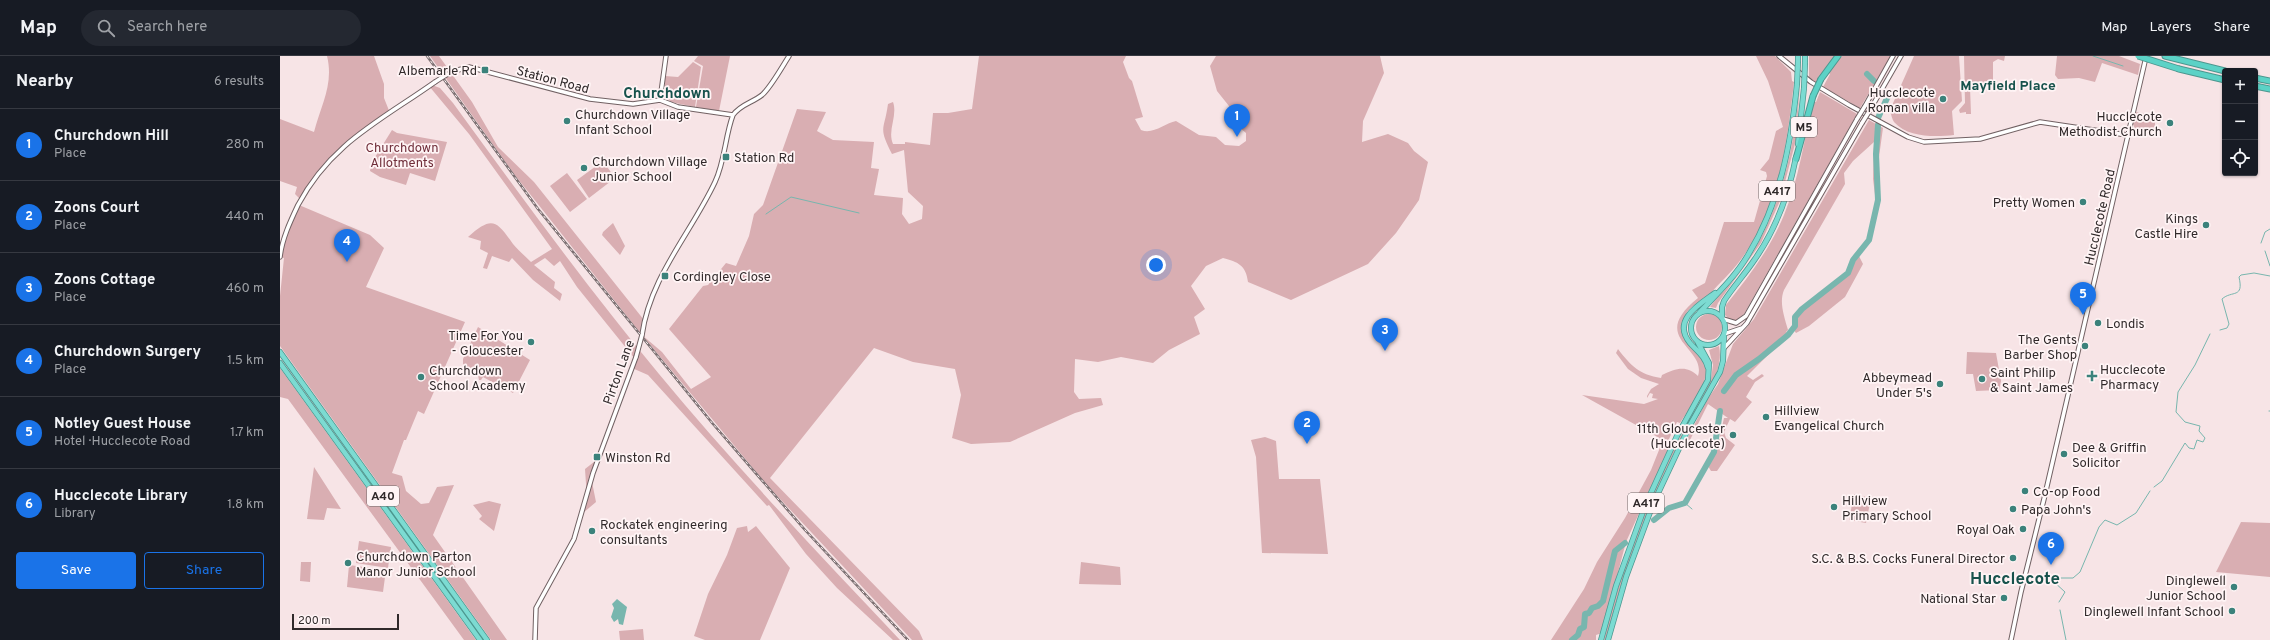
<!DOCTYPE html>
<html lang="en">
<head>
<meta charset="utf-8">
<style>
  body { margin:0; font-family:Overpass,sans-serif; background:#242831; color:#f1f3f6 }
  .controls { position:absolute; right:12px; top:12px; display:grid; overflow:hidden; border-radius:4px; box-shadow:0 1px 3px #0004 }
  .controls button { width:36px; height:36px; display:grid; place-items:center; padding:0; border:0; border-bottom:1px solid #363941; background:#171b24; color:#f1f3f6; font:20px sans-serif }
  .scale { position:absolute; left:12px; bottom:10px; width:107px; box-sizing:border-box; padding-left:4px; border:2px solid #30292a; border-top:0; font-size:11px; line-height:14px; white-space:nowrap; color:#30292a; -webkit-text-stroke:3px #fff4f5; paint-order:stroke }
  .you { position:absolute; left:876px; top:209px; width:14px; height:14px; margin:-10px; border:3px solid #fff; border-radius:50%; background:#1a73e8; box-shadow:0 0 0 6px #1a73e833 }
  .badge { display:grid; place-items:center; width:26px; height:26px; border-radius:50%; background:#1a73e8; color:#fff; font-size:13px; font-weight:700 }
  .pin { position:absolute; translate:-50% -33px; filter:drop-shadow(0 1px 2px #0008) }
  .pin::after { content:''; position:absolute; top:21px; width:14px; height:12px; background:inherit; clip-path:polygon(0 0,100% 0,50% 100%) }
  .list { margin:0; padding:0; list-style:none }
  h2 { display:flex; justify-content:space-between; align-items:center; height:52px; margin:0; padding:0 16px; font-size:17px }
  h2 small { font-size:13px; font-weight:400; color:#9ea1a6 }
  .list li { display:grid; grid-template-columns:26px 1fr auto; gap:12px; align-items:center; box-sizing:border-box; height:72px; padding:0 16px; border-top:1px solid #363941 }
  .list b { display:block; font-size:15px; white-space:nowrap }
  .list p { margin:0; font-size:13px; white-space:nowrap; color:#9ea1a6 }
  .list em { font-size:13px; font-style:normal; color:#9ea1a6 }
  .actions { display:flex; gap:8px; padding:12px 16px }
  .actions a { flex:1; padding:9px 0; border:1px solid #1a73e8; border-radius:4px; text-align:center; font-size:14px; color:#1a73e8 }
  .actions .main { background:#1a73e8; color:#fff }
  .icon { flex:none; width:22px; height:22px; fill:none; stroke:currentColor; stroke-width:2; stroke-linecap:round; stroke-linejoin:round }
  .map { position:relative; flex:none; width:1990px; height:584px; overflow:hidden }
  header { display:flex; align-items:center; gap:24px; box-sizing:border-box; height:56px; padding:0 20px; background:#171b24; border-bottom:1px solid #363941 }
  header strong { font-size:19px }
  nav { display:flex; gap:22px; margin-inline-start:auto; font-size:14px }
  .search { width:280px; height:36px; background:#242831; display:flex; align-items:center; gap:10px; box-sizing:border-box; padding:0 14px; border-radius:22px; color:#9ea1a6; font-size:15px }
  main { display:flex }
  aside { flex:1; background:#171b24 }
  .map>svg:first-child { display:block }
</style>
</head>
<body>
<header>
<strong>Map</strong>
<div class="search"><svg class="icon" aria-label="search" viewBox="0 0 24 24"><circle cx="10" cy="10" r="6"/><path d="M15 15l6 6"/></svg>Search here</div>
<nav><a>Map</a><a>Layers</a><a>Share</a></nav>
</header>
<main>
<aside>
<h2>Nearby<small>6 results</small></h2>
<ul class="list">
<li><span class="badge">1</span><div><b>Churchdown Hill</b><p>Place</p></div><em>280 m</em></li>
<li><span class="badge">2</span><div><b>Zoons Court</b><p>Place</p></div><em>440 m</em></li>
<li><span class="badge">3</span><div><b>Zoons Cottage</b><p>Place</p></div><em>460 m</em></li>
<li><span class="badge">4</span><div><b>Churchdown Surgery</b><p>Place</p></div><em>1.5 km</em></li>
<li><span class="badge">5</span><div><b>Notley Guest House</b><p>Hotel · Hucclecote Road</p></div><em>1.7 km</em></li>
<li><span class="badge">6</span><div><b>Hucclecote Library</b><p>Library</p></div><em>1.8 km</em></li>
</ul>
<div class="actions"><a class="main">Save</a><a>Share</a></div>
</aside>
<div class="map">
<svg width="1990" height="584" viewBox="0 0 1990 584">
  <rect width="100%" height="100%" fill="#f7e4e6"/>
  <path fill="#d9aeb2" d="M 47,0 L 94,0 L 104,28 L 104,42 L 110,57 L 51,102 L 21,144 L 15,138 L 17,131 L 0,125 L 0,63 L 34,76 C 41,49 54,28 47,0 Z
    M 150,0 L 159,0 L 192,46 L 218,91 L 254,126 L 364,264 L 362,279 L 382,296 L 411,333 L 431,321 L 389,273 L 423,230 L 428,229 L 446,207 L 456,210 L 469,180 L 474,158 L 483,149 L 517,53 L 546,56 L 537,75 L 553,84 L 594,86 L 591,112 L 599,113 L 594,139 L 623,142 L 622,158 L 629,168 L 642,163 L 643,150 L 628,136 L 624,94 L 612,98 C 598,70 604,76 608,48 L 613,46 C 618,60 607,74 613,88 L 625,88 L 625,86 L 650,89 L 653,57 L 668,57 L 692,53 L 699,0 L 846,0 L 843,6 L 849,22 L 852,25 L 863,61 L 855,63 L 861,74 C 873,79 885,67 896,65 L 919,79 L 936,81 L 945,89 L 959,90 L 966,85 L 966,77 L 953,66 L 949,50 L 937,35 L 930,10 L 936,0 L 1100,0 L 1104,17 L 1083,65 L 1082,86 L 1108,78 L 1128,87 L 1134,95 L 1148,106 L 1139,144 L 1116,177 L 1088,208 L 1011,244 L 968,226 C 966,209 958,206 943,202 L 926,210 L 911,230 L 925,253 L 914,261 L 920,278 L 889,294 L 873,307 L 841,301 L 818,306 L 795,303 L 794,336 L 799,343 L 821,342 L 823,349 L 795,357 L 730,386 L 691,388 L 672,382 L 681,339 L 675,313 L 633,306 L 594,292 L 490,422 L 639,575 L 643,584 L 632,584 L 488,430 L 362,279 L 234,118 Z
    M 418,0 L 450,0 L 439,55 L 416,51 L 423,10 L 414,5 Z
    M 1476,0 L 1495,0 L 1511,16 L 1512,25 L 1514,26 C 1507,88 1499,154 1459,206 C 1451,217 1439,227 1431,237 C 1424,246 1408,249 1405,261 C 1403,268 1405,276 1405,283 C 1410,292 1419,297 1424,307 C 1433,323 1409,353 1400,367 L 1397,366 L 1389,383 L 1392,385 L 1346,486 L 1322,577 L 1316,579 L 1316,584 L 1271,584 L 1304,533 L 1317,506 L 1345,462 L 1371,414 L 1383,384 L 1302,339 L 1364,348 L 1378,343 L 1372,342 L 1373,338 L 1370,337 L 1367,342 L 1367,340 L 1371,333 L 1379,328 L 1361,322 L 1348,313 L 1336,297 L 1338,293 C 1350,309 1360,319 1381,322 L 1382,319 C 1396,312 1407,309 1418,320 C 1427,291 1367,283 1418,242 L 1412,234 L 1425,227 L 1444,166 L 1474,166 L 1487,120 L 1486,116 L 1480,114 L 1489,103 L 1496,75 L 1503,71 L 1488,25 Z
    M 1529,0 L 1555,0 L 1537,27 L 1529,22 Z
    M 1562,0 L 1611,0 L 1580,52 L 1543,31 L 1550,18 L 1548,16 Z
    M 1634,0 L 1679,0 L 1682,45 L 1672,55 L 1674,79 C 1656,81 1628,82 1614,66 C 1612,63 1611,58 1610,54 Z
    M 1684,0 L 1725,0 L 1724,5 L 1718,3 L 1713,6 L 1713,30 L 1690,31 L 1691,58 L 1686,58 L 1686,56 L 1680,57 L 1679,54 L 1685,47 Z
    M 1777,0 L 1839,0 L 1860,8 L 1858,19 L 1822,7 L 1815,26 L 1799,22 L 1778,23 L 1775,19 Z
    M 413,6 L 421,11 L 415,51 L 391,46 L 385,40 L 385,20 L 398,21 Z
    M 1520,28 L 1516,84 L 1500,145 L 1481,187 L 1438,247 L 1436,252 L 1430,251 C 1439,239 1451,229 1460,216 C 1500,160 1514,96 1520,28 Z
    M 152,29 L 160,32 L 173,47 C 240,139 307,231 379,318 C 456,411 538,497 620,584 L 613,584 L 557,532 L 526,498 L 489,449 L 487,450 L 368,319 L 352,312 L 355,303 L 297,231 L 280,205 L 274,210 L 265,202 L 254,209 L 275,226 L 274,232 L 282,238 L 280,245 L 253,224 L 232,202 L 229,206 L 212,200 L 207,213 L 203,212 L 208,197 L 200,193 L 201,185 L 188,181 C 212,160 216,164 233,188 C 238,194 245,200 251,206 L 272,193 L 189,78 L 149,30 Z
    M 1540,36 L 1577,58 L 1464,258 L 1457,264 L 1450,264 L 1445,259 L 1446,249 C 1469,220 1490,193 1504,159 C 1519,123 1524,84 1533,46 L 1536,46 Z
    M 1855,56 L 1871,58 L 1872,63 L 1875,66 L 1875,71 L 1872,72 L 1881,77 L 1857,78 L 1853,68 Z
    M 1589,64 L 1603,72 L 1599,101 L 1599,149 L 1596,147 L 1593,123 L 1594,86 L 1573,105 L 1564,117 L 1565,128 L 1504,234 C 1499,246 1504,260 1508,274 L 1506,276 L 1511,280 L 1502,285 L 1467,320 L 1473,324 L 1482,318 L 1484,320 L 1475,326 L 1466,341 L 1472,346 L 1455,366 L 1450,363 L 1444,376 L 1446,382 L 1455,389 L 1437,415 L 1431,415 L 1428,410 L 1437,394 L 1444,362 L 1448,362 L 1428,348 L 1409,386 L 1406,385 L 1427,344 L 1438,328 L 1453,288 L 1474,263 Z
    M 112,74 L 117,77 L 167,86 L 155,125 L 130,117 L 126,129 L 100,121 L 90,115 L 92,106 Z
    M 323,105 L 335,122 L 309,142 L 297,124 Z
    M 287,117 L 307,143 L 290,156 L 270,130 Z
    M 19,149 L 90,179 L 104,192 L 86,231 L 185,266 L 144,358 L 138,355 L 126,384 L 124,384 L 112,417 L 122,420 L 126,435 L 141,448 L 149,447 L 157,431 L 174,429 L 153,479 L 227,584 L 211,584 L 0,290 L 0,240 L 4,202 L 0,201 L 3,186 Z
    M 333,167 L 345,190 L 340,199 L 322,179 L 323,176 Z
    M 1578,198 L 1583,208 L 1565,241 L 1529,270 L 1516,277 L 1513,273 L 1515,261 L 1522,253 L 1568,217 L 1573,204 Z
    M1416 271a13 13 0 1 1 26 0a13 13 0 1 1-26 0Z
    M 198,271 L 250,304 L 233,337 L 203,321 L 201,324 L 199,324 C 198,315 191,313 183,315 L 183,303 Z
    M 1439,290 C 1444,314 1427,335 1416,354 C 1376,427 1346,504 1326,584 L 1324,584 C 1338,526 1357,469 1383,414 C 1398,383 1416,354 1431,323 L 1433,309 L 1429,294 Z
    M 1687,296 L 1716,297 L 1721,325 L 1719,334 L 1696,335 L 1693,318 L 1686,318 Z
    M 0,312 L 196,584 L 184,584 L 8,343 L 0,341 Z
    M 985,381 L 996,385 L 999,423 L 1040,423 L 1048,498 L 982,497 L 976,401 L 971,384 Z
    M 319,402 L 312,426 L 316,446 L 303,457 L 307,443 L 305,413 Z
    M 34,411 L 61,453 L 47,452 L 44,464 L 27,463 Z
    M 1574,438 L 1591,442 L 1586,467 L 1569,464 Z
    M 209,445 L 221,448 L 214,475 L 199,463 L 202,460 L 193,449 Z
    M 1961,466 L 1990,467 L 1990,521 L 1936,516 Z
    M 467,470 L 468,476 L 476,470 L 510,512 L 480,584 L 425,584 L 414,580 L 428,538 L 447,499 L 457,472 Z
    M 79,485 L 111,491 L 108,512 L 76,507 Z
    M 21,506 L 31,506 L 30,526 L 20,525 Z
    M 801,506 L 840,511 L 841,529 L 799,528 Z
    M 69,509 L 106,514 L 103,536 L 67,531 Z
    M 363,573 L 364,584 L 340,584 L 339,575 Z"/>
  <path fill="#78b6ae" d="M 337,543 L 347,551 L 343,569 L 339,568 L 338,563 L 334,566 L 331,561 L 334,552 L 332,548 Z"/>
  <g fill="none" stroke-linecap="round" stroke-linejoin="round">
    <path stroke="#78b6ae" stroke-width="1" d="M 1813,0 L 1843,10
      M 486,158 L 511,141 L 579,157
      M 1981,187 L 1985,176 L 1990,173
      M 1985,195 L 1990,210
      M 1940,274 L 1947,272 L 1949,268 L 1942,243 C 1952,234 1964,243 1959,221 L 1961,219 L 1974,217 L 1990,220
      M 1989,355 L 1990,355
      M 1874,431 L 1882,425 L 1905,387 L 1909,392 L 1914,393 L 1917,384 L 1923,386 L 1925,382 L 1919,375 L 1920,370 L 1905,366 L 1896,356 L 1898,336 L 1915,309 L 1930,278
      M 1405,447 L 1412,453
      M 1779,546 L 1785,536 L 1773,525 L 1774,522 L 1793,522 L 1800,516 L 1819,471 L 1825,464 L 1837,469 L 1856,457 L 1870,435
      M 1780,554 L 1786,584"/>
    <path stroke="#78b6ae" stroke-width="6" d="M 1587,18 L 1594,25
      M 1598,62 L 1608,40 L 1605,36
      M 1444,335 L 1456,319 L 1479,303 L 1508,279 L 1515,270 L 1515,261 L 1522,253 L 1568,217 L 1573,204 L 1589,184 L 1598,144 L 1596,98 L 1598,69
      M 1374,464 L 1389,452 L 1405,447 L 1434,396 L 1440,355
      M 1292,584 L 1298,579 L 1300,573 L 1304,571 L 1305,558 L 1309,557 L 1312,552 L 1318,550 L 1323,545 L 1335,495 L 1345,487"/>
    <g stroke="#716163" stroke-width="5.5">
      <path id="tertiary" d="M 1499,0 L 1531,26 L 1569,49 L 1628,81 L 1644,86 L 1700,83 L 1760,66 L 1847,79
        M 166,19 L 178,14 L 189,11 L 310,43 L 353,48 L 380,44 L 398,51 L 453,59
        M 380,44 L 386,0
        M 1585,50 L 1613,0
        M 1590,54 L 1621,0
        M 0,201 C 2,183 10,166 18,149 C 51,87 100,65 155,26
        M 1443,263 L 1456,267 L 1466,260 L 1577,63
        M 1444,278 L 1462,272
        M 362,279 C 370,221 411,177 435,126 C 445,105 445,80 453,59 C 461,48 472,47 482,39 C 491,31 502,11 509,0
        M 1444,292 L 1467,267 L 1582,67
        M 255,584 L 256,552 L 294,483 L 313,417 L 356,301
        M 1731,584 L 1741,536 L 1764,443 L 1866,1"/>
    </g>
    <g stroke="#4d978f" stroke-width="6">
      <path id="trunk" d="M 1518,5 L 1518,0
        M 1525,7 L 1525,0
        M 1518,88 L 1524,32
        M1411 272a17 17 0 1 1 34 0a17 17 0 1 1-34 0Z
        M 1419,257 C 1436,239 1455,221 1468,199 C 1500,147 1511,88 1517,28
        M 1442,262 L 1442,251 L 1444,245 C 1453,231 1465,218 1475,203 C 1496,173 1509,137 1516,101
        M 0,296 L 207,584
        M 0,307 L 200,584
        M 1428,312 C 1425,300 1417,295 1410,287 C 1391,264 1420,248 1435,237
        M 1321,584 L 1336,530 L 1365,450 L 1397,380 L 1428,324 L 1429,307 L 1417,285
        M 1328,584 L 1346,521 L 1373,448 L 1410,369 L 1440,316 L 1443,305 L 1444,279"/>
    </g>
    <g stroke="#4d978f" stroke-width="7">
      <path id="motorway" d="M 1885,0 L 1945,15
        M 1899,13 L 1945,24
        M 1975,22 L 1990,25
        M 1541,23 L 1558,0
        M 1975,30 L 1990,33
        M 1516,103 L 1533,40"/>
    </g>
    <use href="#tertiary" stroke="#fff" stroke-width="3.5"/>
    <use href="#trunk" stroke="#7cdbd2" stroke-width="4.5"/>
    <use href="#motorway" stroke="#5cd2c6" stroke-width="5"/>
    <g stroke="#7c7072" stroke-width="2.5">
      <path id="rail" d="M 147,0 L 258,153 L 433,368 L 525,474 L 628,584"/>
    </g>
    <use href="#rail" stroke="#fff4f5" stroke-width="1" stroke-dasharray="3" stroke-linecap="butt"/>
    <g stroke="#716163" stroke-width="5.5" stroke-linecap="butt">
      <path id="tertiary-bridge" d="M 155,26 L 166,19
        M 1577,63 L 1585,50
        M 1582,67 L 1590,54
        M 356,301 L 362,279"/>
    </g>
    <g stroke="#4d978f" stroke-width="6" stroke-linecap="butt">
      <path id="trunk-bridge" d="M 1517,28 L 1518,5
        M 1524,32 L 1525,7"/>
    </g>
    <g stroke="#4d978f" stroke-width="7" stroke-linecap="butt">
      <path id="motorway-bridge" d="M 1858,0 L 1899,13
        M 1533,40 L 1541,23"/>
    </g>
    <use href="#tertiary-bridge" stroke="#fff" stroke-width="3.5"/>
    <use href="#trunk-bridge" stroke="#7cdbd2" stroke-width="4.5"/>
    <use href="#motorway-bridge" stroke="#5cd2c6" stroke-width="5"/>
  </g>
  <g fill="#3b827b" stroke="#fff4f5" stroke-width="1.5">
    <rect x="201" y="10" width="8" height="8" rx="2"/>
    <circle cx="1663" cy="43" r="4"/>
    <circle cx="287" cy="65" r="4"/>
    <circle cx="1890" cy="67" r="4"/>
    <rect x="442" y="97" width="8" height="8" rx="2"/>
    <circle cx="304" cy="112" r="4"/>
    <circle cx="1803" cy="146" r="4"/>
    <circle cx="1926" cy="169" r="4"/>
    <rect x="381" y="216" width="8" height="8" rx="2"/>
    <circle cx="1818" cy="267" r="4"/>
    <circle cx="251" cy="286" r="4"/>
    <circle cx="1805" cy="290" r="4"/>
    <path d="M1810 314h4v4h4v4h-4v4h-4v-4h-4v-4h4z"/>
    <circle cx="141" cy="321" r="4"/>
    <circle cx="1702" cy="323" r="4"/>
    <circle cx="1660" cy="328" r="4"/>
    <circle cx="1486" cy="361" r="4"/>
    <circle cx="1453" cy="379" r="4"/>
    <circle cx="1784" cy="398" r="4"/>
    <rect x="313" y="397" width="8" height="8" rx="2"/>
    <circle cx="1745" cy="435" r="4"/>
    <circle cx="1554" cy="451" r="4"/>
    <circle cx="1733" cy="453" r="4"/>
    <circle cx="1743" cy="473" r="4"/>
    <circle cx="312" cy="475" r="4"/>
    <circle cx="1733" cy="502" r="4"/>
    <circle cx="68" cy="507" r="4"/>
    <circle cx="1954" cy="531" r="4"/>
    <circle cx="1724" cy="542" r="4"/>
    <circle cx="1952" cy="555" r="4"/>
  </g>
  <g text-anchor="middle" stroke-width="3.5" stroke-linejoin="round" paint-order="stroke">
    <g fill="#fff4f5" stroke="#6e6667" stroke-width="1">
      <rect x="1511" y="61" width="26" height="20" rx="3"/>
      <rect x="1479" y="125" width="36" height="20" rx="3"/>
      <rect x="87" y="430" width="32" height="20" rx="3"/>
      <rect x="1348" y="437" width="36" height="20" rx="3"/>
    </g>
    <g font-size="12" font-weight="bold" fill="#30292a">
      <text x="1524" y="75">M5</text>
      <text x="1497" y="139">A417</text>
      <text x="103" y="444">A40</text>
      <text x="1366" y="451">A417</text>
    </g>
    <g font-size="13" fill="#30292a" stroke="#fff4f5" text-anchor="start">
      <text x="197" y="19" text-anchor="end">Albemarle Rd</text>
      <text x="1655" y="41" text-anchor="end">Hucclecote<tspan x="1655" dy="15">Roman villa</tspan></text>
      <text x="295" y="63">Churchdown Village<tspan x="295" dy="15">Infant School</tspan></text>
      <text x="1882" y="65" text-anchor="end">Hucclecote<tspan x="1882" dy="15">Methodist Church</tspan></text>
      <text x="454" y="106">Station Rd</text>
      <text x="312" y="110">Churchdown Village<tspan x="312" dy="15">Junior School</tspan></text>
      <text x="1795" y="151" text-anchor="end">Pretty Women</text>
      <text x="1918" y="167" text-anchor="end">Kings<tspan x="1918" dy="15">Castle Hire</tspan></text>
      <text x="393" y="225">Cordingley Close</text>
      <text x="1826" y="272">Londis</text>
      <text x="243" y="284" text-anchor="end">Time For You<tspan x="243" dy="15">- Gloucester</tspan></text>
      <text x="1797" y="288" text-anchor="end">The Gents<tspan x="1797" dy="15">Barber Shop</tspan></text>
      <text x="1820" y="318">Hucclecote<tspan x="1820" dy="15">Pharmacy</tspan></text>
      <text x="149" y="319">Churchdown<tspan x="149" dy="15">School Academy</tspan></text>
      <text x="1710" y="321">Saint Philip<tspan x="1710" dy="15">&amp; Saint James</tspan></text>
      <text x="1652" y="326" text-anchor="end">Abbeymead<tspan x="1652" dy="15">Under 5's</tspan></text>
      <text x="1494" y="359">Hillview<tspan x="1494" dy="15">Evangelical Church</tspan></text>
      <text x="1445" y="377" text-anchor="end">11th Gloucester<tspan x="1445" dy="15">(Hucclecote)</tspan></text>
      <text x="1792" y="396">Dee &amp; Griffin<tspan x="1792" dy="15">Solicitor</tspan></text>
      <text x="325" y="406">Winston Rd</text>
      <text x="1753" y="440">Co-op Food</text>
      <text x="1562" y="449">Hillview<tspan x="1562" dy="15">Primary School</tspan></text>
      <text x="1741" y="458">Papa John's</text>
      <text x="320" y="473">Rockatek engineering<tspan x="320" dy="15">consultants</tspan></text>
      <text x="1735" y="478" text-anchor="end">Royal Oak</text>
      <text x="76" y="505">Churchdown Parton<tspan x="76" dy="15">Manor Junior School</tspan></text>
      <text x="1725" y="507" text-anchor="end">S.C. &amp; B.S. Cocks Funeral Director</text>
      <text x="1946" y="529" text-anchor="end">Dinglewell<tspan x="1946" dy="15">Junior School</tspan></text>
      <text x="1716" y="547" text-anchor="end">National Star</text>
      <text x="1944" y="560" text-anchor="end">Dinglewell Infant School</text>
    </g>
    <g font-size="13" fill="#30292a" stroke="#fff4f5">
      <text transform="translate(273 23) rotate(15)" y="5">Station Road</text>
      <text transform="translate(1819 161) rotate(-77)" y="5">Hucclecote Road</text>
      <text transform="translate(338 316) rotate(-70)" y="5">Pirton Lane</text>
    </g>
    <g font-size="13" fill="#6f2d39" stroke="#fff4f5">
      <text x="122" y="96">Churchdown<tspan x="122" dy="15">Allotments</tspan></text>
    </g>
    <g font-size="14" font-weight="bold" fill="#17524c" stroke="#fff4f5">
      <text x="1728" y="34">Mayfield Place</text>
    </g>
    <g font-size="15" font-weight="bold" fill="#17524c" stroke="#fff4f5">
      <text x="387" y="42">Churchdown</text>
    </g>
    <g font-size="17" font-weight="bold" fill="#17524c" stroke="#fff4f5">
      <text x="1735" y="528">Hucclecote</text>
    </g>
  </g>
</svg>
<div class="controls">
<button>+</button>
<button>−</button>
<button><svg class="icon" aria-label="locate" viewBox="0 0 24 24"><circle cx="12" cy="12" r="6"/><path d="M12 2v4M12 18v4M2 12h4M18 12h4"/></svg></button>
</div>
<div class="scale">200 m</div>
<div class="you"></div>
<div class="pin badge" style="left:957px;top:81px">1</div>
<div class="pin badge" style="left:1027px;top:388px">2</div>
<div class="pin badge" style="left:1105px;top:295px">3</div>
<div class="pin badge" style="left:67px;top:206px">4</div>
<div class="pin badge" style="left:1803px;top:259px">5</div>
<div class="pin badge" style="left:1771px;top:509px">6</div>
</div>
</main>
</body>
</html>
